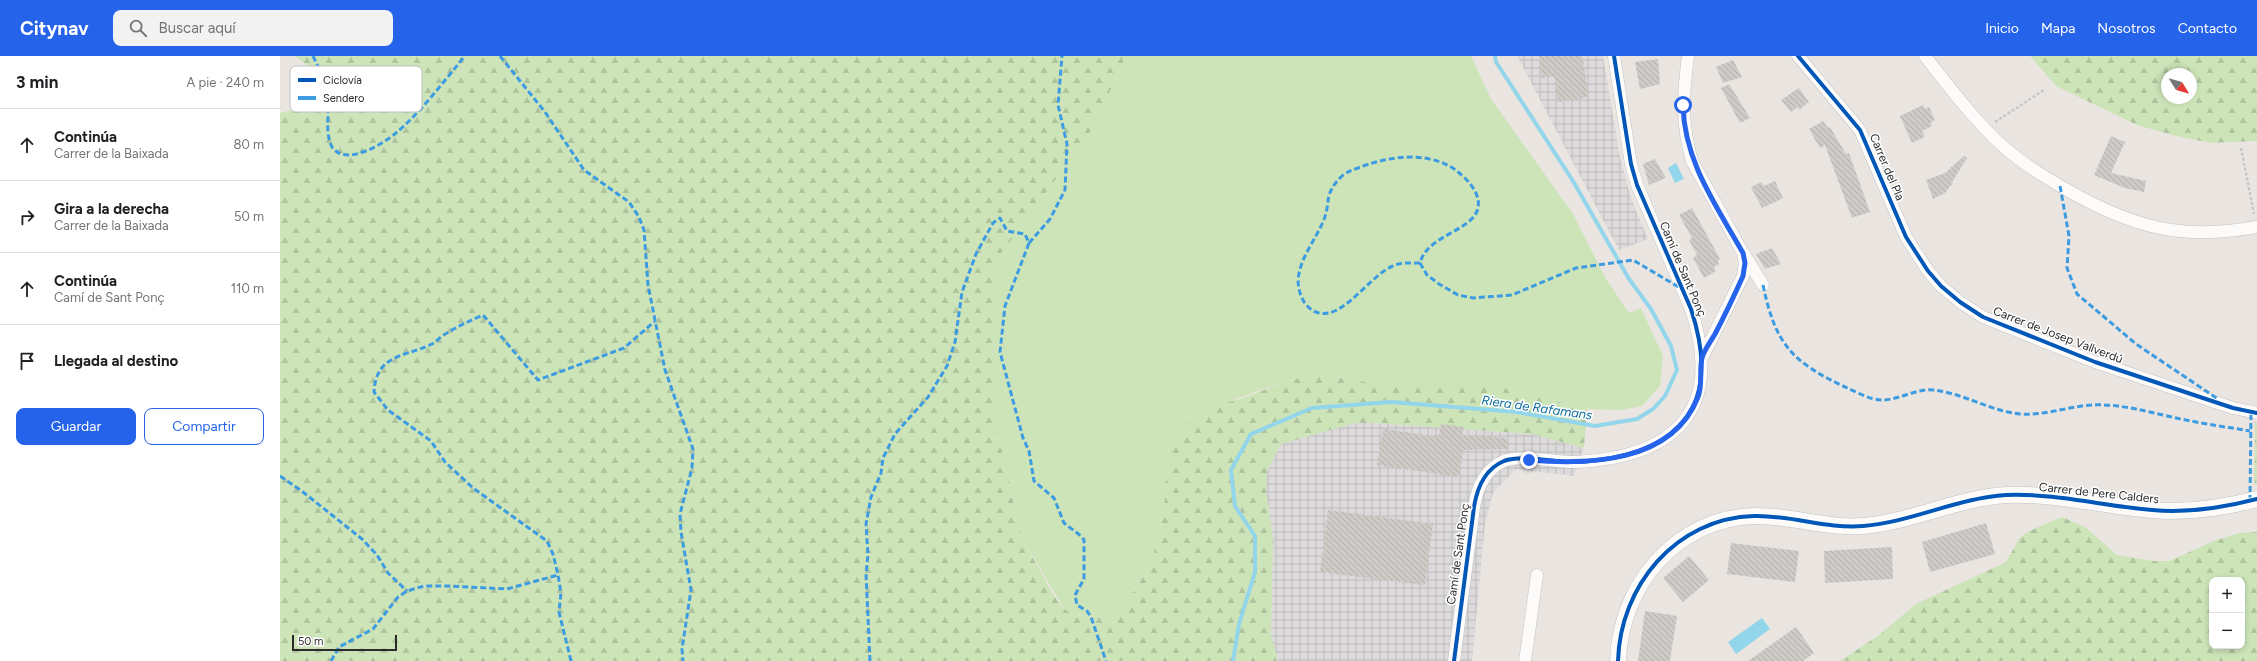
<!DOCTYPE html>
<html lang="es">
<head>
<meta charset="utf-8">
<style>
  body { margin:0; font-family:Figtree,sans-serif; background:#f2f2f2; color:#202124 }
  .controls { position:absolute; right:12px; bottom:12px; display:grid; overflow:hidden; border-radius:8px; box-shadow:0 2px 6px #0003 }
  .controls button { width:36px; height:36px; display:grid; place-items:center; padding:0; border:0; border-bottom:1px solid #e0e0e0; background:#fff; color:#202124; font:20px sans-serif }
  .compass { position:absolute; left:1881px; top:12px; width:36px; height:36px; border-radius:50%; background:#fff; box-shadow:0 2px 6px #0003; rotate:127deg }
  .scale { position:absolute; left:12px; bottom:10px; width:105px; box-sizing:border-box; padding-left:4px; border:2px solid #2b2b2b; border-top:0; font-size:11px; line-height:14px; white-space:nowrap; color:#2b2b2b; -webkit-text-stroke:3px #fff; paint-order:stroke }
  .stop { position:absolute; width:12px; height:12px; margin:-9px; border:3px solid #2563eb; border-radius:50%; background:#fff }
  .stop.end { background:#2563eb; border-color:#fff; box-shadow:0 1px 4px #0008 }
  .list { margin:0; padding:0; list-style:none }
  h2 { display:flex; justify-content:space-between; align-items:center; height:52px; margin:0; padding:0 16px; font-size:17px }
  h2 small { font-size:13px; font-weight:400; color:#757577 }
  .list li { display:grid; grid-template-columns:26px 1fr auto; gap:12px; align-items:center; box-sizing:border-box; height:72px; padding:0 16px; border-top:1px solid #e0e0e0 }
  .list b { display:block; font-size:15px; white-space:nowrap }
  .list p { margin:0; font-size:13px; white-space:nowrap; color:#757577 }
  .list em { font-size:13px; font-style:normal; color:#757577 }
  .actions { display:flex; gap:8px; padding:12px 16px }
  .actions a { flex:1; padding:9px 0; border:1px solid #2563eb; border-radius:8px; text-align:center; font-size:14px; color:#2563eb }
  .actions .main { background:#2563eb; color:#fff }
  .icon { flex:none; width:22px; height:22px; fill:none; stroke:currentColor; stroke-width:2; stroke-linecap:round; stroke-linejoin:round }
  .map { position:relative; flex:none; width:1977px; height:605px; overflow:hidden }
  header { display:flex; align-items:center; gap:24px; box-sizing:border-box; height:56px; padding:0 20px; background:#2563eb; color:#fff }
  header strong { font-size:19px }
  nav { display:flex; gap:22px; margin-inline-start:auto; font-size:14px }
  .search { width:280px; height:36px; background:#f2f2f2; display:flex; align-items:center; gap:10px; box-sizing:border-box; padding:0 14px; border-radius:8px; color:#757577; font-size:15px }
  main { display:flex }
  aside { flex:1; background:#fff }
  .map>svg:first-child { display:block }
</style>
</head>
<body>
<header>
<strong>Citynav</strong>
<div class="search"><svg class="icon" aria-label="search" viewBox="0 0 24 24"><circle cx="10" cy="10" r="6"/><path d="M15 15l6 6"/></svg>Buscar aquí</div>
<nav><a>Inicio</a><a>Mapa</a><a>Nosotros</a><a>Contacto</a></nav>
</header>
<main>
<aside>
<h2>3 min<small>A pie · 240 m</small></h2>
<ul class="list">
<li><svg class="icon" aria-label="ahead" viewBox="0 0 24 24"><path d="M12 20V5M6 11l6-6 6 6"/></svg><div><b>Continúa</b><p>Carrer de la Baixada</p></div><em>80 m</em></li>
<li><svg class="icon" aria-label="right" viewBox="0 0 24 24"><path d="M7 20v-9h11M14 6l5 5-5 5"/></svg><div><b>Gira a la derecha</b><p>Carrer de la Baixada</p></div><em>50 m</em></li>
<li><svg class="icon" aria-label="ahead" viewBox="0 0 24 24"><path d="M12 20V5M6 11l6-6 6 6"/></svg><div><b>Continúa</b><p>Camí de Sant Ponç</p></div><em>110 m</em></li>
<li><svg class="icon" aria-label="arrive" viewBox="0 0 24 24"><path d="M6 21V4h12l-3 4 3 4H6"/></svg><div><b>Llegada al destino</b></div></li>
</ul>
<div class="actions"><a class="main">Guardar</a><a>Compartir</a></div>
</aside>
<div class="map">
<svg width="1977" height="605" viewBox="0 0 1977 605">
  <defs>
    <pattern id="industrial-grid" width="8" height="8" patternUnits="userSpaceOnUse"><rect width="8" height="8" fill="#dddadc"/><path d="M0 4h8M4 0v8" fill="none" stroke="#bebbbd"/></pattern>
    <pattern id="forest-firs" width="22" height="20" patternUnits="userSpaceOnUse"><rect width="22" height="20" fill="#cce4b8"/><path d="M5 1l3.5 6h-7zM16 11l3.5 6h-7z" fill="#afc49e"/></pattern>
    <pattern id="park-tufts" width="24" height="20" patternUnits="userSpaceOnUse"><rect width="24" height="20" fill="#cce4b8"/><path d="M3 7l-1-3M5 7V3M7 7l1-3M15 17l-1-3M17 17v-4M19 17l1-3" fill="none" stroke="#afc49e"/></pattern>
    <pattern id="building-back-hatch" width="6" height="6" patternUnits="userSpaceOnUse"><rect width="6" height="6" fill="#cecbc7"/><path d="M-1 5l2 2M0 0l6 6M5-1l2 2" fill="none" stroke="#b1aeab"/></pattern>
  </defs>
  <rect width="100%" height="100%" fill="#eae5e0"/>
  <path fill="url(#industrial-grid)" d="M 1237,0 L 1323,0 L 1340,102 L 1352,145 L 1368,183 L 1339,194 Z
    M 1075,367 L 1094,367 L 1252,378 L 1304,392 L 1294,420 L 1236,413 L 1213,437 L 1205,468 L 1192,605 L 998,605 L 991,579 L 993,481 L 986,435 L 987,415 L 1001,388 Z"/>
  <path fill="#cce4b8" d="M 846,0 L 1191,0 L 1211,43 L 1293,158 L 1326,223 L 1349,257 L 1361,252 L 1383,300 L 1380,330 L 1362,350 L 1342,354 L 1307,353 L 1216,330 L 1190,328 L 1090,327 L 1055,321 L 1035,321 L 1012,323 L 953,344 L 899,379 L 889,389 L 884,452 L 873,500 L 858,529 L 835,562 L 795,559 L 784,553 L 741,480 L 714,359 L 718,201 L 813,72 Z"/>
  <path fill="url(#forest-firs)" fill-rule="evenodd" d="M 15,0 L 846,0 L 813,72 L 718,202 L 714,359 L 741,480 L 774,540 L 784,553 L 795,559 L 835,562 L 858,529 L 873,500 L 884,452 L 889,389 L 911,364 L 925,353 L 966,341 L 1012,323 L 1035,321 L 1055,321 L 1090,327 L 1190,328 L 1216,330 L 1307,353 L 1304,392 L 1252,378 L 1094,367 L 1075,367 L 1001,388 L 987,415 L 986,435 L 993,481 L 991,579 L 998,605 L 0,605 L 0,57 L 67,39 Z
    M 1750,0 L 1977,0 L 1977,85 L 1931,87 L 1896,80 L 1857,69 L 1776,30 ZM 1887,18 L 1911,18 L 1911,42 L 1887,42 Z
    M 1782,461 L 1805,471 L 1837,499 L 1873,505 L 1889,505 L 1934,485 L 1959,477 L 1977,476 L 1977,605 L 1560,605 L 1599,579 L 1636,548 L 1726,506 L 1739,483 L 1747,476 ZM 1932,524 L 1962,524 L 1962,590 L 1932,590 Z"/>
  <path fill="url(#park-tufts)" d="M 1975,366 L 1977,367 L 1977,427 L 1974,428 Z"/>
  <path fill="#93d6eb" d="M 1396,107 L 1404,123 L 1395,127 L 1388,112 Z
    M 1482,562 L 1490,573 L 1456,598 L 1448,586 Z"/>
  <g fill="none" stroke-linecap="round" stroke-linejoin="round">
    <path stroke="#93d6eb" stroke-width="4" d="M 953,605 L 959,568 L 975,516 L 975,480 L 955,450 L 951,414 L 971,378 L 1032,352 L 1111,346 L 1237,356 L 1315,370 L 1357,363 L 1373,353 L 1385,340 L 1397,314 L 1391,290 L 1371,253 L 1349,223 L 1293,125 L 1216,6 L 1215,0"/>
  </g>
  <path fill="url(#building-back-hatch)" d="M 1259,0 L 1302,0 L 1309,41 L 1278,46 L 1274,20 L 1262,22 Z
    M 1378,3 L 1380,28 L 1360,33 L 1355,6 Z
    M 1453,4 L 1462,21 L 1443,27 L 1436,11 Z
    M 1449,28 L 1470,62 L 1460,67 L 1441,32 Z
    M 1519,32 L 1529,46 L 1519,54 L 1518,51 L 1511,56 L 1501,44 Z
    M 1643,49 L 1645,53 L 1649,51 L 1655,64 L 1650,67 L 1652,70 L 1642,75 L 1645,81 L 1632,87 L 1620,60 Z
    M 1543,65 L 1548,72 L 1550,71 L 1566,98 L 1569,97 L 1590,156 L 1572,162 L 1545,89 L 1540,92 L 1529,73 Z
    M 1831,80 L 1845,86 L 1831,117 L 1866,125 L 1864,136 L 1845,132 L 1814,119 Z
    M 1684,100 L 1687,102 L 1672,126 L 1673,127 L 1665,137 L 1653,143 L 1646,124 L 1665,117 Z
    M 1375,103 L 1386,122 L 1369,129 L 1363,108 Z
    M 1495,125 L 1503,142 L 1482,152 L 1471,131 L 1481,126 L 1484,130 Z
    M 1412,152 L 1440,203 L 1438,204 L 1439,208 L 1434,211 L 1436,215 L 1424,222 L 1413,202 L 1417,199 L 1409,184 L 1412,182 L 1399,159 Z
    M 1492,192 L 1501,208 L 1485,213 L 1476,198 Z
    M 1161,368 L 1184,371 L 1182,379 L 1228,382 L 1228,393 L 1183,394 L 1179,421 L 1097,409 L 1103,373 L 1159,381 Z
    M 1048,454 L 1153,468 L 1145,529 L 1040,516 Z
    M 1706,467 L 1715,498 L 1650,516 L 1642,486 Z
    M 1451,487 L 1519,495 L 1515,526 L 1447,518 Z
    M 1612,491 L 1613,523 L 1545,527 L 1544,495 Z
    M 1409,500 L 1429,524 L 1403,546 L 1383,522 Z
    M 1365,555 L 1397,560 L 1390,605 L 1358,605 Z
    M 1516,571 L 1534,597 L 1523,605 L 1468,605 Z"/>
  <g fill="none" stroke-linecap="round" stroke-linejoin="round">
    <g stroke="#c3c2c1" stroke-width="13">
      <path id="street" d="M 1408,0 C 1403,39 1401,67 1412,105 L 1463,197 L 1465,207 L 1463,220 L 1422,302
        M 1518,0 L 1580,74 L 1626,181 L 1648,215 L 1661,230 L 1680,246 L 1703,261 L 1815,306 L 1953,352 L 1977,357
        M 1645,0 C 1668,30 1702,74 1731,97 C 1748,111 1768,123 1787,134 C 1852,171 1902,185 1977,171
        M 1464,198 L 1483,229
        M 1174,605 L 1194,451 C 1197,432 1205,413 1224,405 C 1243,398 1276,407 1296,406 C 1397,401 1444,353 1411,253 L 1357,129 L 1351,108 L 1334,0
        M 1245,605 L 1257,519"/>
    </g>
    <g stroke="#c3c2c1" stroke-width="17">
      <path id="secondary" d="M 1338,605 C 1340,530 1396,462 1474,460 C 1511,459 1546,473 1583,470 C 1632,466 1677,442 1726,439 C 1775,437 1823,450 1872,454 C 1907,457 1943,452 1977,443"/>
    </g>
    <path stroke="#c8c7c7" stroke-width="2.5" stroke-dasharray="3 2" stroke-linecap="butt" d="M 1715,66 L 1764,34
      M 1961,92 L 1974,158"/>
    <use href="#street" stroke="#fcfbfa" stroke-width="12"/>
    <use href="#secondary" stroke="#fcfbfa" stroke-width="16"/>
    <path stroke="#3d9ce1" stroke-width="3" stroke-dasharray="6 3" stroke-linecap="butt" d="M 33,0 C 40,14 47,30 48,46 C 49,59 45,78 52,91 C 66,111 103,88 116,77 C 142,55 163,26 185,0
      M 220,0 L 265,56 L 304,114 L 349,146 L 359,161 L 364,174 L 368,229 L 385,314 L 413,393 L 412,412 L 400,458 L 401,476 L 411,534 L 402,593 L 403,605
      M 1780,130 L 1789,180 L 1787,212 L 1797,238 L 1856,288 L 1938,343
      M 749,187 L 770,163 L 785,134 L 787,88 L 778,49 L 782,0
      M 1140,207 C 1131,207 1121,206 1113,210 C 1090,219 1064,263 1039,257 C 1033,256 1026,250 1023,244 C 1008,216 1032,191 1043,166 C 1052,145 1042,140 1062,120 C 1067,116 1072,114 1078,112 C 1108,100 1149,94 1177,115 C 1187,123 1201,137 1198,152 C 1193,175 1147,179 1140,207 L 1147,219 L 1159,228 L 1178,239 L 1193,242 L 1232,239 L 1296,212 L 1353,204 L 1402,233
      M 1483,229 C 1495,286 1510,305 1563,330 C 1575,335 1589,344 1602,344 C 1619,344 1637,332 1653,334 C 1683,337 1710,355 1740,358 C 1769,360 1796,347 1824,349 C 1851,350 1876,358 1901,363 C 1924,368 1947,371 1970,375
      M 0,420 L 23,436 L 82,483 L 97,499 L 108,517 L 127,535
      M 1970,445 L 1971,356
      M 51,605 L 59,591 L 93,573 L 118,541 L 127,535 L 144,530 L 169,530 L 227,533 L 278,519
      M 291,605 L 279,556 L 281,537 L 278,519 L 273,498 L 267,485 L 193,432 L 165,406 L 151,385 L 108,354 L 94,336 C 96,298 125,301 152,288 C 157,285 161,280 167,277 C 178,270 190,265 203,259 L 258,324 L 344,292 L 375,265
      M 590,605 L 586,518 L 588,499 L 586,468 L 591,441 L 601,417 L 603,402 L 615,378 L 648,341 L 667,310 L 675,286 L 682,236 L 696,198 L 713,167 L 720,162 L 727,175 L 745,178 L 749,187 L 725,250 L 720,296 L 743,382 L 749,395 L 754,425 L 774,442 L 784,467 L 801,480 L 804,484 L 804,523 L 795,539 L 797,549 L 807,555 L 811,561 L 826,605"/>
    <g stroke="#fff" stroke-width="6">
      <path id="cycleway" d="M 1518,0 L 1580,74 L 1626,181 L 1648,215 L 1661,230 L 1680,246 L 1703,261 L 1815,306 L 1953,352 L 1977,357
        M 1174,605 L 1194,451 C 1197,432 1205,413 1224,405 C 1243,398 1276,407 1296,406 C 1397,401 1444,353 1411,253 L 1357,129 L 1351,108 L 1334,0
        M 1338,605 C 1340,530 1396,462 1474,460 C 1511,459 1546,473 1583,470 C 1632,466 1677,442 1726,439 C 1775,437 1823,450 1872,454 C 1907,457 1943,452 1977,443"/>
    </g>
    <use href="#cycleway" stroke="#0057b8" stroke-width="4"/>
  </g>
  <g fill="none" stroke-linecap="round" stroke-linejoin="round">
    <path stroke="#2563eb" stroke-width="5" d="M 1249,404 C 1309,409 1392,407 1418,341 C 1423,328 1419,315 1422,302 C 1424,294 1431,285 1435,278 C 1445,259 1454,240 1463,220 L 1465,207 L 1463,197 C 1436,149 1404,105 1403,49"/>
  </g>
  <g text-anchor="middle" stroke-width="3" stroke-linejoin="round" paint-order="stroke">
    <g font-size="12" fill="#2b2b2b" stroke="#fff">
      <text transform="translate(1607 111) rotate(67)" y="4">Carrer del Pla</text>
      <text transform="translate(1403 213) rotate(67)" y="4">Camí de Sant Ponç</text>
      <text transform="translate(1778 279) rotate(21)" y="4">Carrer de Josep Vallverdú</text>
      <text transform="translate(1819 437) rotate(6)" y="4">Carrer de Pere Calders</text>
      <text transform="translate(1178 498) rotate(-82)" y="4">Camí de Sant Ponç</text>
    </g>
    <g font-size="13" font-style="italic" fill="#0c6d9e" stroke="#fff">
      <text transform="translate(1257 351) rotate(8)" y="5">Riera de Rafamans</text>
    </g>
  </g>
  <rect x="10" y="10" width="132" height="46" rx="6" fill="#fff" stroke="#bfbfbf" stroke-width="1"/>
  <rect x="18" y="22" width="18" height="4" fill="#0057b8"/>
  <rect x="18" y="40" width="18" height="4" fill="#3d9ce1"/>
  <g font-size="11" fill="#2b2b2b">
    <text x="43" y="28">Ciclovía</text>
    <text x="43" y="46">Sendero</text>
  </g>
</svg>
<div class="controls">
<button>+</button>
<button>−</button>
</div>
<svg class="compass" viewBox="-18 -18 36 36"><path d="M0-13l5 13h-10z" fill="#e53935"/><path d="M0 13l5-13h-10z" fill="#757577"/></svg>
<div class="scale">50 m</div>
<div class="stop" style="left:1403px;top:49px"></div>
<div class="stop end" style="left:1249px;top:404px"></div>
</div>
</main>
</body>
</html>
